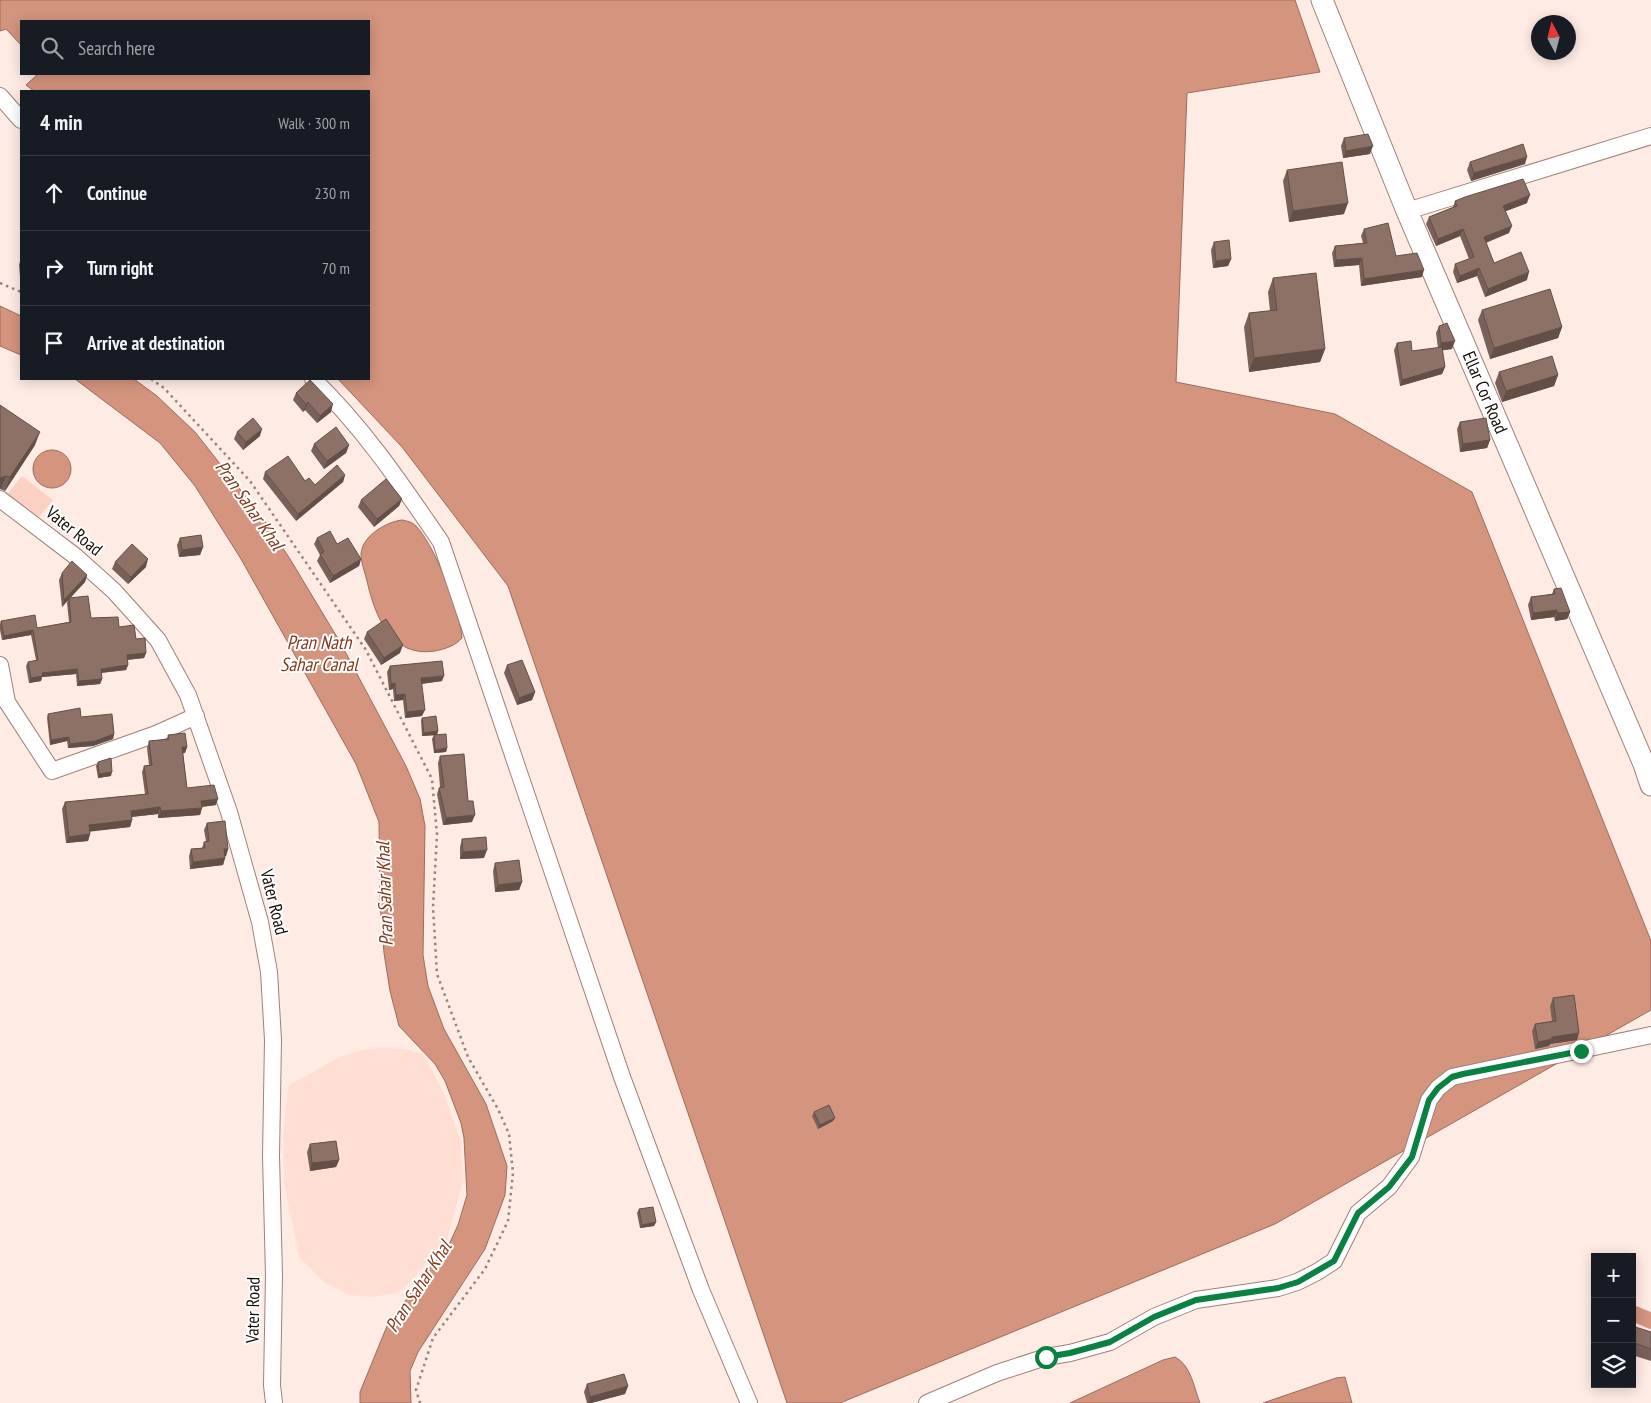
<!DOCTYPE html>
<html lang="en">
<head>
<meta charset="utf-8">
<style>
  body { margin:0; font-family:"PT Sans Narrow",sans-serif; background:#20242c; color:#f1f3f6 }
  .controls { position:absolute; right:15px; bottom:15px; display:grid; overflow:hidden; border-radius:0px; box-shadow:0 2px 12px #0003 }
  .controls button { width:45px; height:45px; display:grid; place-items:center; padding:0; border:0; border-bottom:1px solid #363941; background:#171b24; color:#f1f3f6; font:25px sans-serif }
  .compass { position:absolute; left:1531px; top:15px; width:45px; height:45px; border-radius:50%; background:#171b24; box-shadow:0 2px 12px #0003; rotate:353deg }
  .stop { position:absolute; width:15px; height:15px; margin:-11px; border:4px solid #0b8043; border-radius:50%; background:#fff }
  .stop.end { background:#0b8043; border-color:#fff; box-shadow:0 1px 5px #0008 }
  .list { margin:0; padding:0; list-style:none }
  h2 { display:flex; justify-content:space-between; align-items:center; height:65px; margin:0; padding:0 20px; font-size:21px }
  h2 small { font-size:16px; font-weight:400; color:#9ea1a6 }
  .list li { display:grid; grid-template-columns:32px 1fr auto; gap:15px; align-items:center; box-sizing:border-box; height:75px; padding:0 20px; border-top:1px solid #363941 }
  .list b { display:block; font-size:19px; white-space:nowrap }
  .list em { font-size:16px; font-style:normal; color:#9ea1a6 }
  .icon { flex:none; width:28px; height:28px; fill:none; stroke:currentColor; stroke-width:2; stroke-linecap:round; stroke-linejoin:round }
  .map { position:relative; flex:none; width:1651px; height:1403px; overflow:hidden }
  .search { position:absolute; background:#171b24; box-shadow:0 2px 12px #0003; left:20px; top:20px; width:350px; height:55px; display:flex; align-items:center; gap:12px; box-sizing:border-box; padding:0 18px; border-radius:0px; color:#9ea1a6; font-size:19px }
  .panel { position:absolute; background:#171b24; box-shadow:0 2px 12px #0003; left:20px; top:90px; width:350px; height:290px; border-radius:0px }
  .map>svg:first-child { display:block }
</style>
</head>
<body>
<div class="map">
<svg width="1651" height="1403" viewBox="0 0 1651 1403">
  <rect width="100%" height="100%" fill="#feebe4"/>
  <path fill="#ffded3" d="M 382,1048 L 404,1049 L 423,1054 L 429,1064 L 445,1096 L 461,1142 L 463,1180 L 447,1241 L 406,1286 L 397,1293 L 372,1297 L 349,1295 L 324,1282 L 299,1257 L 284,1183 L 283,1135 L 289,1085 L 342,1056 L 364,1050 Z"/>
  <path fill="#fcd1c3" d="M 22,476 L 53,500 L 35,522 L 4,498 Z"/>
  <path fill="#d4947e" stroke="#9c6c5c" d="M 0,0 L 1295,0 L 1320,72 L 1187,93 L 1176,382 L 1335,414 L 1472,492 L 1651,941 L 1651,1010 L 1275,1224 L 840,1403 L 787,1403 L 508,586 L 402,447 L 338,379 L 369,379 L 369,91 L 34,91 L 26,85 L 38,74 L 369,74 L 369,21 L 21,21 L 21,45 L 6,29 L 0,31 Z
    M 0,306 L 21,316 L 21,355 L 0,346 Z
    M 75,379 L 134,379 L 157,396 L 195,432 L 265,521 L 290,559 L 340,642 L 406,766 L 420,799 L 425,826 L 423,955 L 428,986 L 444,1029 L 486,1104 L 507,1166 L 505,1195 L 485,1249 L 418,1352 L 410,1371 L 411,1403 L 360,1403 L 360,1392 L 387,1326 L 431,1266 L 446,1251 L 458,1225 L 467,1195 L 464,1138 L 461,1123 L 445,1081 L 435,1064 L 399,1026 L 390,991 L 384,953 L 380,903 L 379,822 L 356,764 L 241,559 L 195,486 L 160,443 Z
    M33 469a19 19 0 1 1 38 0a19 19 0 1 1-38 0Z
    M 402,520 C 407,521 412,522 416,526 C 435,546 460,611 462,638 C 455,646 445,649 435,651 C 391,658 375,616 367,581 C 365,573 361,562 361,554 C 362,536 386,522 402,520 Z
    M 1175,1357 C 1191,1365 1194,1388 1200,1403 L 1070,1403 L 1163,1360 Z
    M 1345,1377 L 1352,1403 L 1263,1403 L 1336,1378 Z"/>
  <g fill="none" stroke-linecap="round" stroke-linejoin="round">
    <path stroke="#d4947e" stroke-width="16" d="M 1635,1314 L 1651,1321"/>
    <g stroke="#9e8177" stroke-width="18">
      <path id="minor" d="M 0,96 L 21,120
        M 1407,211 L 1651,136
        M 313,379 C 363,427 402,485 441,542 L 622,1077 L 701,1290 L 749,1403
        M 0,499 L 75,556 L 114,591 L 158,640 L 188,695 L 229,812 L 260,922 L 269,972 L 273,1040 L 271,1156 L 274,1275 L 272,1385 L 274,1403
        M 0,665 L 7,702 L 52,771 L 156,734 L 196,716
        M 927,1403 L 997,1373 L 1046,1357 L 1070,1353 L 1110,1342 L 1154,1317 L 1196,1300 L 1278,1288 L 1297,1282 L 1317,1272 L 1334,1261 L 1358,1213 L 1389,1187 L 1411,1157 L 1429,1100 L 1438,1088 L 1452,1077 L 1651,1035"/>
    </g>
    <g stroke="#9e8177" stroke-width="23">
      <g id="major">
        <path id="s1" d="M 1322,0 L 1407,211 L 1644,764 L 1651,785"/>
      </g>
    </g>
    <path stroke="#93847e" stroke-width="2.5" stroke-dasharray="2.5 4" stroke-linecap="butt" d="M 0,283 L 21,292
      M 151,379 L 164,388 L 250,481 L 366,650 L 432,779 L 437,834 L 433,907 L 437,974 L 468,1057 L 498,1109 L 509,1134 L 513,1173 L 508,1221 L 485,1269 L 433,1338 L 416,1390 L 420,1403"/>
    <use href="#minor" stroke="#fff" stroke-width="16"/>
    <use href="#major" stroke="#fff" stroke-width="21"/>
  </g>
  <path fill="#796159" d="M 1344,138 L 1370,154 L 1343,158 L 1341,146 Z
    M 1470,162 L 1525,164 L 1471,181 L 1467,170 Z
    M 1287,170 L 1344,214 L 1289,222 L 1283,181 Z
    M 1455,201 L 1527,203 L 1506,211 L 1509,233 L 1486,243 L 1494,263 L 1527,280 L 1485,297 L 1477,276 L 1457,283 L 1453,272 L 1455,264 L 1469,259 L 1460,236 L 1436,246 L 1426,224 L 1429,217 L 1453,207 Z
    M 1364,229 L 1396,256 L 1422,277 L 1361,286 L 1359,265 L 1334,267 L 1332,253 L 1335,246 L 1363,243 L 1361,236 Z
    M 1214,242 L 1231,259 L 1228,266 L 1213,268 L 1211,250 Z
    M 20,261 L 21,261 L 21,276 L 20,277 L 19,265 Z
    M 1273,278 L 1325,349 L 1320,362 L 1249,372 L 1244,327 L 1249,313 L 1270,311 L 1268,292 Z
    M 1482,310 L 1562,327 L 1558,338 L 1490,359 L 1478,320 Z
    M 1439,326 L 1452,349 L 1442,350 L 1445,367 L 1442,374 L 1400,386 L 1394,350 L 1397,343 L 1412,351 L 1438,348 L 1436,333 Z
    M 1499,372 L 1558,375 L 1554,386 L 1502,402 L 1495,383 Z
    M 296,393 L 331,412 L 317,423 L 305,410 L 303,412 L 293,400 Z
    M 0,405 L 35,445 L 5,491 L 0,489 Z
    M 1460,422 L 1490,440 L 1487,448 L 1460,452 L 1457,429 Z
    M 237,432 L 260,436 L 243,450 L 234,439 Z
    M 314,444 L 349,445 L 346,453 L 324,469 L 311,451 Z
    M 265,472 L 305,481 L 315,485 L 345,475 L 343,482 L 296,521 L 263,479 Z
    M 402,499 L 399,506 L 374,527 L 358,507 L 361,500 Z
    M 180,538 L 203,547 L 200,555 L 179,557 L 177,545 Z
    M 317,538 L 337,544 L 361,559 L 359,566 L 330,583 L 317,561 L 320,555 L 314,544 Z
    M 115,562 L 146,567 L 128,584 L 112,569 Z
    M 62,573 L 87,575 L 85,582 L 70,598 L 91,618 L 119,627 L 136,639 L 146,653 L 144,658 L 127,660 L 128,665 L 126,670 L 101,673 L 102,679 L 100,684 L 77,686 L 76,674 L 42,677 L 41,681 L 29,683 L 26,666 L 28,662 L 36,660 L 31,635 L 2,640 L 0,630 L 0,624 L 1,621 L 37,628 L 69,622 L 67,603 L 68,600 L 62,607 L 59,580 Z
    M 1554,589 L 1570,612 L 1567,619 L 1555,621 L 1554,617 L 1531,620 L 1528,605 L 1531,597 L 1552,594 Z
    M 367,632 L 400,653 L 381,665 L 364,639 Z
    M 507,665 L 535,692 L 532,700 L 517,705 L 504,673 Z
    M 390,666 L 442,681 L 422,684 L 422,716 L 405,718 L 403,700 L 394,701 L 393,689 L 389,690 L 387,672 Z
    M 48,714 L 81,717 L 114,734 L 113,739 L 93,746 L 68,748 L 67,741 L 50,745 L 47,718 Z
    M 422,718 L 438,731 L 437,735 L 447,748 L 446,752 L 434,753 L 432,739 L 434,735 L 422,736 L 421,721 Z
    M 168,735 L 187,747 L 185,753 L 183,753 L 187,788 L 216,805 L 202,807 L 200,815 L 158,818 L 158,814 L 132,817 L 132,820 L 130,827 L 90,831 L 90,834 L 88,841 L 66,843 L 62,809 L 65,802 L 145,794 L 142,772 L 144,766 L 149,765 L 147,748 L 149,741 L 167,739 Z
    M 440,756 L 468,801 L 472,822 L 443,825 L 437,794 L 439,788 L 440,787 L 438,763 Z
    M 98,762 L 111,776 L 98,778 L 96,766 Z
    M 207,823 L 228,849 L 226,856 L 225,856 L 225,858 L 223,865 L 190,869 L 189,856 L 191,849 L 202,848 L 204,842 L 206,841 L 204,830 Z
    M 462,839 L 484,858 L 460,859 L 460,847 Z
    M 495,863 L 522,882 L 519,890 L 495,892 L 493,871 Z
    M 1553,998 L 1577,1040 L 1550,1044 L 1549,1046 L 1535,1049 L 1532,1031 L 1535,1024 L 1552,1021 L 1550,1006 Z
    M 814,1112 L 833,1121 L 818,1129 L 812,1116 Z
    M 310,1144 L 339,1160 L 336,1167 L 310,1171 L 307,1152 Z
    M 639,1209 L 656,1222 L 654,1226 L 640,1228 L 637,1213 Z
    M 1632,1326 L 1651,1332 L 1651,1361 L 1632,1355 Z
    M 587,1384 L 628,1386 L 625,1394 L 591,1403 L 587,1403 L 584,1392 Z"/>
  <path fill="#634f48" d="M 1373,146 L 1370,154 L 1343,158 L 1346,151 Z
    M 1527,157 L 1525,164 L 1471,181 L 1474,173 Z
    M 1530,195 L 1527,203 L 1501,213 L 1503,206 Z
    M 1348,203 L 1344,214 L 1289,222 L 1293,211 Z
    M 1512,226 L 1509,233 L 1481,244 L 1484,237 Z
    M 1463,229 L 1460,236 L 1436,246 L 1438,239 Z
    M 1362,258 L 1359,265 L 1334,267 L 1336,260 Z
    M 1231,259 L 1228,266 L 1213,268 L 1216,261 Z
    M 1479,268 L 1477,276 L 1457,283 L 1460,276 Z
    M 1424,270 L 1422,277 L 1361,286 L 1364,279 Z
    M 1529,272 L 1527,280 L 1485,297 L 1488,289 Z
    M 1562,327 L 1558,338 L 1490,359 L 1494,348 Z
    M 1455,341 L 1452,349 L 1438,351 L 1441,343 Z
    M 1325,349 L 1320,362 L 1249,372 L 1254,358 Z
    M 1445,367 L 1442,374 L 1400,386 L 1402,380 Z
    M 1558,375 L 1554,386 L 1502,402 L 1506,391 Z
    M 308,402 L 305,410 L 303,412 L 306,404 Z
    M 333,404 L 331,412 L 317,423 L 320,416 Z
    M 262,429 L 260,436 L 243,450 L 246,442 Z
    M 40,432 L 35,445 L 5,491 L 10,477 Z
    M 1490,440 L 1487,448 L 1460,452 L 1463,444 Z
    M 349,445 L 346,453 L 324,469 L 327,461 Z
    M 345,475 L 343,482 L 296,521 L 298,514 Z
    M 6,476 L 1,489 L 0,489 L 0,478 Z
    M 402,499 L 399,506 L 374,527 L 377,519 Z
    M 203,547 L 200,555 L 179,557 L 182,550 Z
    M 148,559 L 146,567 L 128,584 L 131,577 Z
    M 361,559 L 359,566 L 330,583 L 333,576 Z
    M 87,575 L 85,582 L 62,607 L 64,600 Z
    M 1557,610 L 1554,617 L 1531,620 L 1533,613 Z
    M 1570,612 L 1567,619 L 1555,621 L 1557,613 Z
    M 33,630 L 31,635 L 2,640 L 4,636 Z
    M 403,645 L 400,653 L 381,665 L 384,658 Z
    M 146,653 L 144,658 L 125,660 L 127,655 Z
    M 128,665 L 126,670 L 99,673 L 101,669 Z
    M 77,669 L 76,674 L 42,677 L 41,681 L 29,683 L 31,678 L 42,673 Z
    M 444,676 L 442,681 L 419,684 L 421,678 Z
    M 102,679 L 100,684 L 77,686 L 79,681 Z
    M 395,683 L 393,689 L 389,690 L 391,684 Z
    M 535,692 L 532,700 L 517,705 L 519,698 Z
    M 405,694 L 403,700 L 394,701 L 396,695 Z
    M 425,710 L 422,716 L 405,718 L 407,712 Z
    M 438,731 L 437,735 L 422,736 L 424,733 Z
    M 114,734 L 113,739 L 93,746 L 68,748 L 70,744 Z
    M 69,737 L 67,741 L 50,745 L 51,740 Z
    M 182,747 L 187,747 L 185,753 L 179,754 Z
    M 447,748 L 446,752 L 434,753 L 435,750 Z
    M 112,772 L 111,776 L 98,778 L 99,774 Z
    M 218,799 L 216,805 L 199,807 L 201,801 Z
    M 160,807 L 158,814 L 129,817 L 131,811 Z
    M 202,808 L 200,815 L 158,818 L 161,811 Z
    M 475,815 L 472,822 L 443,825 L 446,818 Z
    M 132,820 L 130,827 L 87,832 L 89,825 Z
    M 90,834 L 88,841 L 66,843 L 69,837 Z
    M 224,849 L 228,849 L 226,856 L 221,856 Z
    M 487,850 L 484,858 L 460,859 L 463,852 Z
    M 225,858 L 223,865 L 190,869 L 193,862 Z
    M 522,882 L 519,890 L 495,892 L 498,885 Z
    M 1579,1033 L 1577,1040 L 1550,1044 L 1549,1046 L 1535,1049 L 1538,1042 L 1552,1037 Z
    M 835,1118 L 833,1121 L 818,1129 L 820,1125 Z
    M 339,1160 L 336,1167 L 310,1171 L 312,1163 Z
    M 656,1222 L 654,1226 L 640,1228 L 642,1225 Z
    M 628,1386 L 625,1394 L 591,1403 L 588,1403 L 590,1397 Z"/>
  <path fill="#8d7167" stroke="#634f48" d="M 1368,134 L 1373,146 L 1346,151 L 1344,138 Z
    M 1523,144 L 1527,157 L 1474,173 L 1470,162 Z
    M 1342,162 L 1348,203 L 1293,211 L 1287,170 Z
    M 1523,179 L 1530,195 L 1503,206 L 1512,226 L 1484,237 L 1494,263 L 1521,252 L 1529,272 L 1488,289 L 1479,268 L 1460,276 L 1455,264 L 1474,257 L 1463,229 L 1438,239 L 1429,217 L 1457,206 L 1455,201 L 1465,197 Z
    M 1388,223 L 1396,256 L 1417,253 L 1424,270 L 1364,279 L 1362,258 L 1336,260 L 1335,246 L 1367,243 L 1364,229 Z
    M 1229,240 L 1231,259 L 1216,261 L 1214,242 Z
    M 1316,273 L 1325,349 L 1254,358 L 1249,313 L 1277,310 L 1273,278 Z
    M 1550,289 L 1562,327 L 1494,348 L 1482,310 Z
    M 1447,323 L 1455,341 L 1441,343 L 1439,326 Z
    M 1411,341 L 1412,351 L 1442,347 L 1445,367 L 1402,380 L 1397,343 Z
    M 1552,356 L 1558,375 L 1506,391 L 1499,372 Z
    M 310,380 L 333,404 L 320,416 L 308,402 L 306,404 L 296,393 Z
    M 0,405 L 40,432 L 10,477 L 6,476 L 0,478 Z
    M 253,418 L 262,429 L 246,442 L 237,432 Z
    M 1486,418 L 1490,440 L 1463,444 L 1460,422 Z
    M 336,427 L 349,445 L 327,461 L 314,444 Z
    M 288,456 L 305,481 L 309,478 L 315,485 L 337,465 L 345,475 L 298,514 L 265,472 Z
    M 386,479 L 402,499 L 377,519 L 361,500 Z
    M 330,531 L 337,544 L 348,538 L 361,559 L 333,576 L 320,554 L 324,552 L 317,538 Z
    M 201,535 L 203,547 L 182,550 L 180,538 Z
    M 132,544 L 148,559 L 131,577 L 115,562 Z
    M 72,561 L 87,575 L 64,600 L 62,573 Z
    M 1561,588 L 1570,612 L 1557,613 L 1557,610 L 1533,613 L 1531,597 L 1555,594 L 1554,589 Z
    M 88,596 L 91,618 L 118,617 L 119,627 L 134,625 L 136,639 L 145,638 L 146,653 L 127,655 L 128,665 L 101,669 L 102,679 L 79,681 L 77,669 L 42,673 L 43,676 L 31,678 L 28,662 L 38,660 L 33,630 L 4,636 L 1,621 L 35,615 L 37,628 L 71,622 L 69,598 Z
    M 386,619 L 403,645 L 384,658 L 367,632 Z
    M 522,660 L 535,692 L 519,698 L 507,665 Z
    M 442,661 L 444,676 L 421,678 L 425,710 L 407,712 L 405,694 L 396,695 L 395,683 L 391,684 L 390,666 Z
    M 80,708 L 81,717 L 112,714 L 114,734 L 95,741 L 70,744 L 69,737 L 51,740 L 48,714 Z
    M 436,716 L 438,731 L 424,733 L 422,718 Z
    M 185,733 L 187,747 L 182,747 L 187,788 L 214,785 L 218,799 L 201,801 L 202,808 L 161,811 L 160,807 L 131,811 L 132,820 L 89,825 L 90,834 L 69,837 L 65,802 L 148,794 L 144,766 L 152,765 L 149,741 L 169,739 L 168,735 Z
    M 446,734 L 447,748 L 435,750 L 434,735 Z
    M 464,754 L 468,801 L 473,801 L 475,815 L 446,818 L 439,788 L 444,787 L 440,756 Z
    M 111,758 L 112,772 L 99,774 L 98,762 Z
    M 225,821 L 228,849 L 224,849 L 225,858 L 193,862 L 191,849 L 205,848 L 204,842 L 209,841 L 207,823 Z
    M 486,837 L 487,850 L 463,852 L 462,839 Z
    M 519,860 L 522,882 L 498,885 L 495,863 Z
    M 1574,995 L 1579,1033 L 1552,1037 L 1552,1039 L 1538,1042 L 1535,1024 L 1556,1021 L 1553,998 Z
    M 829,1105 L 835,1118 L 820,1125 L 814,1112 Z
    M 336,1141 L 339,1160 L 312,1163 L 310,1144 Z
    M 653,1207 L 656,1222 L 642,1225 L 639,1209 Z
    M 1632,1326 L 1651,1332 L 1651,1349 L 1632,1342 Z
    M 624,1374 L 628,1386 L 590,1397 L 587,1384 Z"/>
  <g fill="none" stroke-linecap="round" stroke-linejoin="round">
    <path stroke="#0b8043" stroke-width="6" d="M 1046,1357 L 1070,1353 L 1110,1342 L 1154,1317 L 1196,1300 L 1278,1288 L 1298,1282 L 1334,1261 L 1358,1213 L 1389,1187 L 1412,1157 L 1429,1100 L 1438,1088 L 1452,1077 L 1463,1074 L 1581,1051"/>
  </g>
  <g text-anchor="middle" stroke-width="4" stroke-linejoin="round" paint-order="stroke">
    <g font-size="18" fill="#190f0b" stroke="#fff">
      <text dy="6" stroke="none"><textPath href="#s1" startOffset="425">Ellar Cor Road</textPath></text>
      <text transform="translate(74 531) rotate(39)" y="6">Vater Road</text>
      <text transform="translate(274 902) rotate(76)" y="6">Vater Road</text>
      <text transform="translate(253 1310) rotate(-89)" y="6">Vater Road</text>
    </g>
    <g font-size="19" font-style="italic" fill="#86391c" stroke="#fff">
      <text transform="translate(250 505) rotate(55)" y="7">Pran Sahar Khal</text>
      <text x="319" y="649">Pran Nath<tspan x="319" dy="22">Sahar Canal</tspan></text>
      <text transform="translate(384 894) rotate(-92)" y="7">Pran Sahar Khal</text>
      <text transform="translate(418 1286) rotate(-57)" y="7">Pran Sahar Khal</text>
    </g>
  </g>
</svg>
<div class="controls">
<button>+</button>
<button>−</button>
<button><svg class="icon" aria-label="layers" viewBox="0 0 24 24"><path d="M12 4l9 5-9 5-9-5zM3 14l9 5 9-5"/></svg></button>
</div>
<svg class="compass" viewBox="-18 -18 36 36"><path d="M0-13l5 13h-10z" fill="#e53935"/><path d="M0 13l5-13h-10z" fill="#9ea1a6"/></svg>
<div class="stop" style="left:1046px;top:1357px"></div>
<div class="stop end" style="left:1581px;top:1051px"></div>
<div class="search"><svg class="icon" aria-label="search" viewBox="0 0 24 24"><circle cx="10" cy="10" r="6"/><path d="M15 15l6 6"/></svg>Search here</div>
<section class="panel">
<h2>4 min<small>Walk · 300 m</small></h2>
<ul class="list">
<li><svg class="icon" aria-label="ahead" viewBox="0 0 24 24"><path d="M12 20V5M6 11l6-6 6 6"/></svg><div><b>Continue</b></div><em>230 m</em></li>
<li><svg class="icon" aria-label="right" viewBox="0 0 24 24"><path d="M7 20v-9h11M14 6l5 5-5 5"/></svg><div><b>Turn right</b></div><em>70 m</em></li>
<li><svg class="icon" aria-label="arrive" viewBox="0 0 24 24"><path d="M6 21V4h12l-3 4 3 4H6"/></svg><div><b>Arrive at destination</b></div></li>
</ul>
</section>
</div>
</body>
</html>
